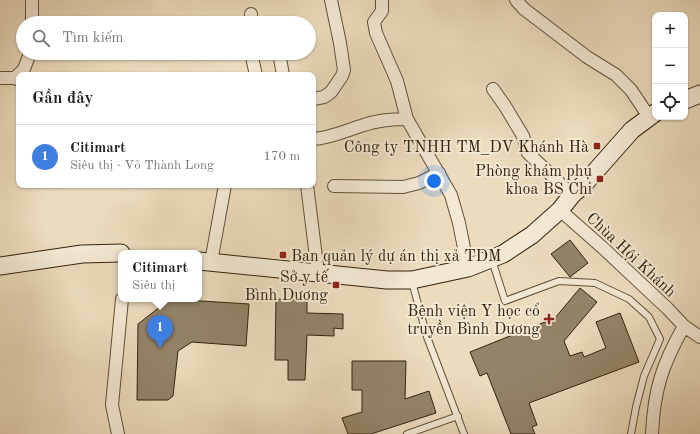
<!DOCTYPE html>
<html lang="vi">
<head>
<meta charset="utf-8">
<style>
  body { margin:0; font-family:"Old Standard TT",serif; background:#f6f6f6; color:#222 }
  .controls { position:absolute; right:12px; top:12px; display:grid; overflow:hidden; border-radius:8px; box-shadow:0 1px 3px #0004 }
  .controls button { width:36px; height:36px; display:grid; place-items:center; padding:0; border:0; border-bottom:1px solid #e0e0e0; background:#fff; color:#222; font:20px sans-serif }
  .you { position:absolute; left:434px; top:181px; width:14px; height:14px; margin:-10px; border:3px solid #fff; border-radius:50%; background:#1a73e8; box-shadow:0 0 0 6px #1a73e833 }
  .badge { display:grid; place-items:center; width:26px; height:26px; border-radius:50%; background:#7c3aed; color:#fff; font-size:13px; font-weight:700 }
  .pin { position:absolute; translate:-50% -33px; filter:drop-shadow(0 1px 2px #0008) }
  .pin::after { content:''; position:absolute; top:21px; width:14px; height:12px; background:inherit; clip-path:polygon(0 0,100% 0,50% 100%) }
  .popup { position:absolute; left:118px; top:250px; width:84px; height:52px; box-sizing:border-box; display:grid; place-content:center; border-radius:8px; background:#fff; filter:drop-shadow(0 1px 3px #0005); font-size:13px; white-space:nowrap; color:#767676 }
  .popup b { font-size:15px; color:#222 }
  .popup::after { content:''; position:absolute; left:50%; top:100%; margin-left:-8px; border:8px solid transparent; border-top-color:#fff }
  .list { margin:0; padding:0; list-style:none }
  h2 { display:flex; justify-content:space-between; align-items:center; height:52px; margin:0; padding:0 16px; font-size:17px }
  h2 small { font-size:13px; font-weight:400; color:#767676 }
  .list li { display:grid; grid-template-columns:26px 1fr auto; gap:12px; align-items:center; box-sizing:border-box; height:64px; padding:0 16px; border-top:1px solid #e0e0e0 }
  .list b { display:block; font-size:15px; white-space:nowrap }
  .list p { margin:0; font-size:13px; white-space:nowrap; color:#767676 }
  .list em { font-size:13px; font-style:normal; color:#767676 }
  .icon { flex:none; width:22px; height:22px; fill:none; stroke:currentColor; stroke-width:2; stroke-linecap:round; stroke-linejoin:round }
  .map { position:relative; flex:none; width:700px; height:434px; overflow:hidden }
  .search { position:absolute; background:#fff; box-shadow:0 1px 3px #0004; left:16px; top:16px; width:300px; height:44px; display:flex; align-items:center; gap:10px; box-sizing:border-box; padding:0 14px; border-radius:22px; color:#767676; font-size:15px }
  .panel { position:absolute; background:#fff; box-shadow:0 1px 3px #0004; left:16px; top:72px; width:300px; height:116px; border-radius:8px }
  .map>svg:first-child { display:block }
</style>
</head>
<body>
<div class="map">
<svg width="700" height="434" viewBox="0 0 700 434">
  <rect width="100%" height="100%" fill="#ecdbbd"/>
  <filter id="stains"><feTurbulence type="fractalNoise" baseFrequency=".005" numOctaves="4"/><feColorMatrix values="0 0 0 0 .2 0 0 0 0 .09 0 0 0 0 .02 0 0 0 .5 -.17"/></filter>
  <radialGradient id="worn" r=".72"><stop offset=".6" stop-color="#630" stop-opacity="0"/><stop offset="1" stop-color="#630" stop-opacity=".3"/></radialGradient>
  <path fill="#948369" stroke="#34230d" d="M 570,240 L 588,263 L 570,277 L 551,254 Z
    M 580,288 L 597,302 L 564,341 L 570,356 L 582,352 L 584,357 L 606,348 L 596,322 L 620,313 L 639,362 L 529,403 L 537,425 L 532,427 L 535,434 L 511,434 L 487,373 L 480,376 L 470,352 L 555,318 Z
    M 170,299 L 249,304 L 246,346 L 192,342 L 178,351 L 173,396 L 168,400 L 137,400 L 138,324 Z
    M 276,299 L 307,300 L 307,313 L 343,314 L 343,329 L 334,328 L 334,336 L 307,335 L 305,380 L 288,380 L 288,360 L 275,360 Z
    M 352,361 L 406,361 L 405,399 L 429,391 L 436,413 L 371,434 L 348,434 L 342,418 L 362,412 L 362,390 L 352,390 Z"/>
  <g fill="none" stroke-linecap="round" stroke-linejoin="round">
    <g stroke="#625139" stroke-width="8">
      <path id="lane" d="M 492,260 L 505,301 L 559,281 L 595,283 L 629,299 L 649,317 L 660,339 L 644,376 L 636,407 L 631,434
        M 412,282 L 427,337 L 464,434
        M 407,434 L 458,416"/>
    </g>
    <g stroke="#625139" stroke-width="14">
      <path id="street" d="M 32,0 L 32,23
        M 382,0 L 382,11 L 374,22 L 376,33 L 397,81 L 407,119 L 451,195 L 459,223 L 468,268
        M 516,0 L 524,9 L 587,57 L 616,75 L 631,90 L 649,117
        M 251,23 L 251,14
        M 251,53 L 256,75
        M 279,53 L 283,75
        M 0,78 L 15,78 L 19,80
        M 15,78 L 24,69 L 30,53
        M 493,89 L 505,106 L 523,136 L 528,153 L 572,195
        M 313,99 L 324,97 L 331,92 L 342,76 L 344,70 L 340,43 L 331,0
        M 313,139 C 331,138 347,130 364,125 C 378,120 393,119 407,119
        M 307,185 L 318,273
        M 334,186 L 403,187 L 419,183 L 439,173
        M 560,210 L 603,248 L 667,308 L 684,326 L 700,337
        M 211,262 L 225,185
        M 118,434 L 112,405 L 122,299
        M 652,434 C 654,390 662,365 684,326"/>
    </g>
    <g stroke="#34230d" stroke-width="19">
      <path id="secondary" d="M 685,100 L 700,94
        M 199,261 L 387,280 L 412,280 L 468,268 L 503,254 L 532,235 L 560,210 L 572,195 L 586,182 L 632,130 L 655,113
        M 0,266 L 82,254 L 121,253"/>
    </g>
    <use href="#lane" stroke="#f3e8d4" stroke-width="6"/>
    <use href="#street" stroke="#f3e8d4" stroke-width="12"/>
    <use href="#secondary" stroke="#f3e8d4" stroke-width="17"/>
  </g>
  <g fill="#8f2418" stroke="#f3e8d4" stroke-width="1.5">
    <rect x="593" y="142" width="8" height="8" rx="2"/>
    <rect x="596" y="175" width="8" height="8" rx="2"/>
    <rect x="279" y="251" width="8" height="8" rx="2"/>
    <rect x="332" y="281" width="8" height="8" rx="2"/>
    <path d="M547 313h4v4h4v4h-4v4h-4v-4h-4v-4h4z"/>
  </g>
  <g text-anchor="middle" stroke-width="4" stroke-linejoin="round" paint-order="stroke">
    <g font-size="16" fill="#34230d" stroke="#f3e8d4" text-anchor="end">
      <text x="589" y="152">Công ty TNHH TM_DV Khánh Hà</text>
      <text x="592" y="176">Phòng khám phụ<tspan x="592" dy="18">khoa BS Chi</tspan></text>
      <text x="291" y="261" text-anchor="start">Ban quản lý dự án thị xả TDM</text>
      <text x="328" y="282">Sở y tế<tspan x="328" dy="18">Bình Dương</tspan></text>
      <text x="540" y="316">Bệnh viện Y học cổ<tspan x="540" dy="18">truyền Bình Dương</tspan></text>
    </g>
    <g font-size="16" fill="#34230d" stroke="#f3e8d4">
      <text transform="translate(632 254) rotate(43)" y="6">Chùa Hội Khánh</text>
    </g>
  </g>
  <rect width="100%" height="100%" filter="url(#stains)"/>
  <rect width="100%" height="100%" fill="url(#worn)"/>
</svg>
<div class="controls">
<button>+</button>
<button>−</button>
<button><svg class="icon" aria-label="locate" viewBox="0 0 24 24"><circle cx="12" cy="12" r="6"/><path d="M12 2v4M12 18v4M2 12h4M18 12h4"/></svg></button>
</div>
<div class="you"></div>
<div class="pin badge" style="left:160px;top:348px;background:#3f7fe0">1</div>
<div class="popup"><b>Citimart</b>Siêu thị</div>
<div class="search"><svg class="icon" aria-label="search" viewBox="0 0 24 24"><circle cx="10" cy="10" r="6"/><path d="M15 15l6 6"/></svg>Tìm kiếm</div>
<section class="panel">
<h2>Gần đây<small></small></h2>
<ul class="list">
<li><span class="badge" style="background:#3f7fe0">1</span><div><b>Citimart</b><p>Siêu thị · Võ Thành Long</p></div><em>170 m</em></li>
</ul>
</section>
</div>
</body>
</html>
